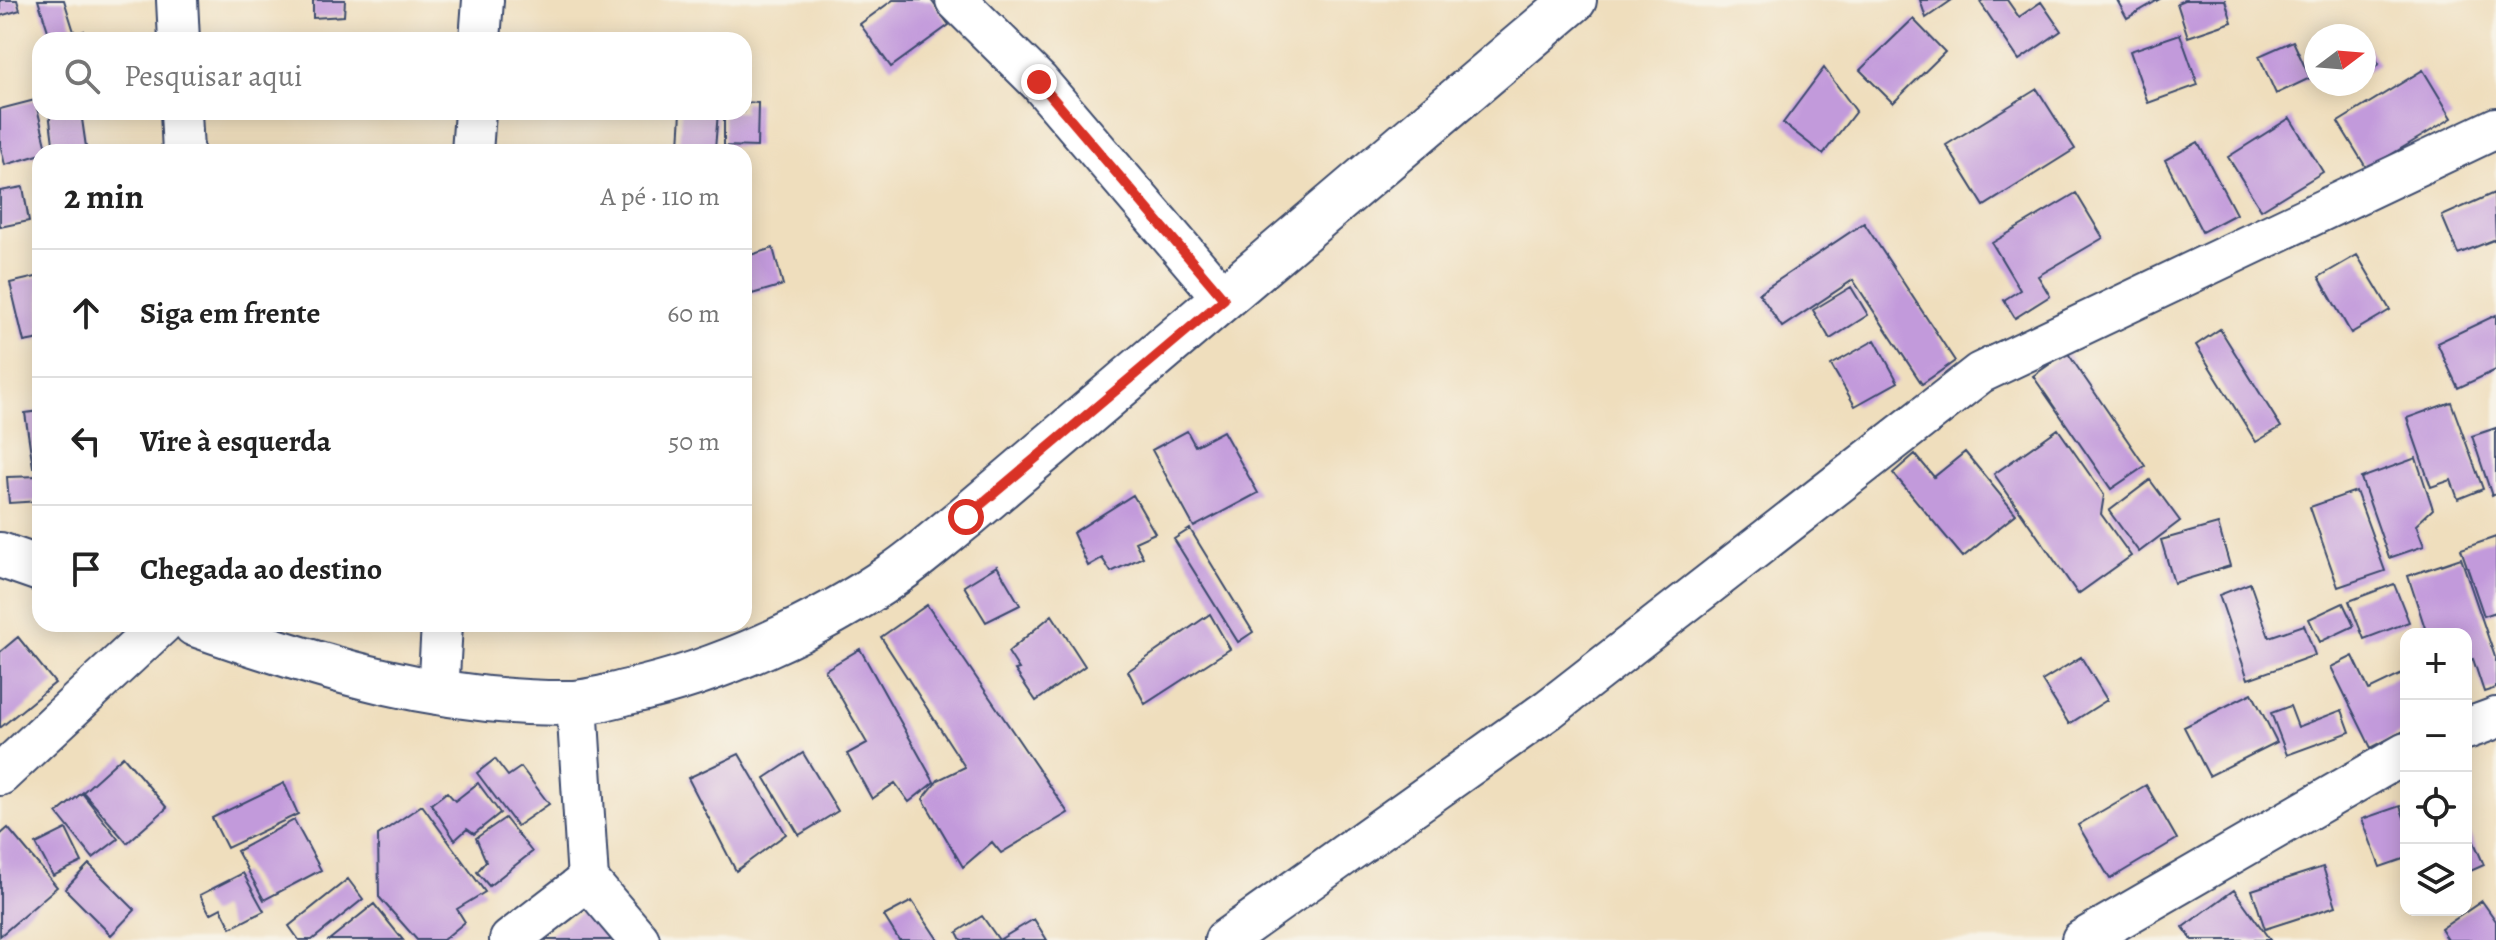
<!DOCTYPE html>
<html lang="pt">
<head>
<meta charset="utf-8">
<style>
  body { margin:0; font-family:Alegreya,serif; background:#f6f6f6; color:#222 }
  .controls { position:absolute; right:24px; bottom:24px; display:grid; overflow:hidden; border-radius:16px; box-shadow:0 4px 20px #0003 }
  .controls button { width:72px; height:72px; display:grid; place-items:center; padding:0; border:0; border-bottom:2px solid #e0e0e0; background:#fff; color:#222; font:40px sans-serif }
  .compass { position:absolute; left:2304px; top:24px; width:72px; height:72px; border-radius:50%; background:#fff; box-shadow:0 4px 20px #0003; rotate:74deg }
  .stop { position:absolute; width:24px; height:24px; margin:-18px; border:6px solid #d93025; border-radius:50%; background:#fff }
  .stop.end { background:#d93025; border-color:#fff; box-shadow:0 2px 8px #0008 }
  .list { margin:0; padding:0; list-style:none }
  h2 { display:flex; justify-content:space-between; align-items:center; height:104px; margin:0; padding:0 32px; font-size:34px }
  h2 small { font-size:26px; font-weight:400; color:#767676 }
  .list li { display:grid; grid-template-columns:52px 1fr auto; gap:24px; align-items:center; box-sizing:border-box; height:128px; padding:0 32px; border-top:2px solid #e0e0e0 }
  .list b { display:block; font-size:30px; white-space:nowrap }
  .list em { font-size:26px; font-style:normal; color:#767676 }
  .icon { flex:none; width:44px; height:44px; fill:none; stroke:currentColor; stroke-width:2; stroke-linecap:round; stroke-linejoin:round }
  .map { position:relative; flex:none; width:2496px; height:940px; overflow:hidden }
  .search { position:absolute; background:#fff; box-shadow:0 4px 20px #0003; left:32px; top:32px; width:720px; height:88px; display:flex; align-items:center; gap:20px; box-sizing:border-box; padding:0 28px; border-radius:24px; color:#767676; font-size:30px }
  .panel { position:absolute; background:#fff; box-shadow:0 4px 20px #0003; left:32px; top:144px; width:720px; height:488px; border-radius:24px }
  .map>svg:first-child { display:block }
</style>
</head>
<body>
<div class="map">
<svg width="2496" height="940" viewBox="0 0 2496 940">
  <rect width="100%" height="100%" fill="#f7f3e8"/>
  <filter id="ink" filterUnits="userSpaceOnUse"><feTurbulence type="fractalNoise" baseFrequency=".0125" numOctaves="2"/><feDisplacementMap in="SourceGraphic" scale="16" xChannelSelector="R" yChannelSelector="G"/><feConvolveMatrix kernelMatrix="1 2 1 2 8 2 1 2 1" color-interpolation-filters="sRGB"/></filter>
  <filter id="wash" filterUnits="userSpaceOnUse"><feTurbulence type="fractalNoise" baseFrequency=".006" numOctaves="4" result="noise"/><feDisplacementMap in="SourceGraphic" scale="32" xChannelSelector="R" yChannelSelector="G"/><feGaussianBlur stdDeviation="1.8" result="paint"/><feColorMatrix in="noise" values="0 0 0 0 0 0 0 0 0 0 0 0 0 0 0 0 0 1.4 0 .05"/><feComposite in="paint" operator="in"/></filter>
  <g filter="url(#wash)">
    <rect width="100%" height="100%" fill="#efdebd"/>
    <g id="blocks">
      <path fill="#c29adb" d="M 0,0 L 17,0 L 20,10 L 0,16 Z
        M 38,0 L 64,0 L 75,35 L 84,31 L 85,36 L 103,40 L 51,40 Z
        M 313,0 L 345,0 L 344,16 L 313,18 Z
        M 893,0 L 931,0 L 949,25 L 891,67 L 860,24 Z
        M 1920,0 L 1952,0 L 1926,18 Z
        M 1983,0 L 2007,0 L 2019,17 L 2041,2 L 2061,31 L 2019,60 L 1980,2 Z
        M 2117,0 L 2158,0 L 2127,18 Z
        M 2184,0 L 2225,0 L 2232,22 L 2188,37 L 2177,3 Z
        M 1913,19 L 1945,52 L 1893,103 L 1860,70 Z
        M 2180,34 L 2198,85 L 2148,103 L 2130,51 Z
        M 2364,40 L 2379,64 L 2364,73 Z
        M 2293,41 L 2310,78 L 2276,94 L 2259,56 Z
        M 1824,68 L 1856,111 L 1823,154 L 1783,123 Z
        M 2423,70 L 2452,118 L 2367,169 L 2338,122 Z
        M 2037,89 L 2075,149 L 1984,206 L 1946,145 Z
        M 35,100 L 48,152 L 5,165 L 0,144 L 0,109 Z
        M 744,102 L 758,103 L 757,147 L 724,146 L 724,112 L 744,112 Z
        M 49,112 L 81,112 L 86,147 L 54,151 Z
        M 681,112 L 718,112 L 715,149 L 679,146 Z
        M 2290,118 L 2323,172 L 2261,210 L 2228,157 Z
        M 2198,142 L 2236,214 L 2202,232 L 2165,160 Z
        M 23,187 L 29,221 L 0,227 L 0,191 Z
        M 2076,193 L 2103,238 L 2038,276 L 2050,296 L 2015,318 L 2004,300 L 2020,290 L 1992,243 Z
        M 2494,193 L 2496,239 L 2458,254 L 2442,216 Z
        M 1864,223 L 1955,361 L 1922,384 L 1853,280 L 1782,327 L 1759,293 Z
        M 773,248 L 783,285 L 752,294 L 744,257 Z
        M 2357,255 L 2390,310 L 2351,333 L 2319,277 Z
        M 40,276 L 40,339 L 24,342 L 10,283 Z
        M 1851,287 L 1868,315 L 1830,339 L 1813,310 Z
        M 2496,315 L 2496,370 L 2458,388 L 2437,343 Z
        M 2220,329 L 2281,427 L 2256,442 L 2196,345 Z
        M 1875,340 L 1898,382 L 1855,406 L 1831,365 Z
        M 2067,352 L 2145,466 L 2111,489 L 2033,376 Z
        M 2451,402 L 2483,489 L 2458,499 L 2451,480 L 2431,487 L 2407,418 Z
        M 40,411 L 40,466 L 33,467 L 25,413 Z
        M 2496,428 L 2496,494 L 2492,496 L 2472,436 Z
        M 2058,429 L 2104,495 L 2101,514 L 2131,556 L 2078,594 L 1994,474 Z
        M 1187,431 L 1195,446 L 1223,431 L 1258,493 L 1194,527 L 1152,450 Z
        M 1965,452 L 2016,514 L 1963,557 L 1893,473 L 1915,454 L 1934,477 Z
        M 2416,458 L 2433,509 L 2416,525 L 2424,546 L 2389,558 L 2361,478 Z
        M 40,476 L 40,501 L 9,503 L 7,477 Z
        M 2150,480 L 2180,521 L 2139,552 L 2109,511 Z
        M 2356,491 L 2385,571 L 2338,587 L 2310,507 Z
        M 1133,495 L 1155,533 L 1135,542 L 1143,557 L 1111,572 L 1102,558 L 1088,566 L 1073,533 Z
        M 2218,524 L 2230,566 L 2174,583 L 2161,540 Z
        M 1190,529 L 1253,632 L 1238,642 L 1174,539 Z
        M 2496,537 L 2496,612 L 2484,616 L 2461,549 Z
        M 2461,558 L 2496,660 L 2496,688 L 2484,692 L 2473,659 L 2466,661 L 2466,634 L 2427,634 L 2408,576 Z
        M 997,566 L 1020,605 L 986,622 L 964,586 Z
        M 2250,583 L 2269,637 L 2304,625 L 2315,655 L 2248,679 L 2219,595 Z
        M 2394,584 L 2409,622 L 2364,639 L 2349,601 Z
        M 2343,603 L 2354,626 L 2320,642 L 2309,619 Z
        M 927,605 L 1068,813 L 1001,853 L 992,842 L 963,867 L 923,799 L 938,780 L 965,767 L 881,637 Z
        M 1210,614 L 1230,649 L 1145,704 L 1128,671 Z
        M 1052,615 L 1085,666 L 1036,701 L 1015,670 L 1019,669 L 1008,652 Z
        M 18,637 L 55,683 L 0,728 L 0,652 Z
        M 860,649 L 934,782 L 909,802 L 895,783 L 872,799 L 847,754 L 867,743 L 825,670 Z
        M 2353,656 L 2369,690 L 2402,674 L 2406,683 L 2406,730 L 2371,748 L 2331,667 Z
        M 2081,657 L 2107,700 L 2069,724 L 2042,681 Z
        M 2252,693 L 2277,742 L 2209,776 L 2184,727 Z
        M 2290,706 L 2298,727 L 2342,710 L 2350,732 L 2287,755 L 2271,713 Z
        M 803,753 L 838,811 L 799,835 L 765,778 Z
        M 739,754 L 786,834 L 736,871 L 688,778 Z
        M 123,756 L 167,808 L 127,843 L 83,792 Z
        M 495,759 L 508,776 L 521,767 L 549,804 L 517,826 L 477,773 Z
        M 284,783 L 298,814 L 227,848 L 212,818 Z
        M 478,783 L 500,813 L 474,834 L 467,829 L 455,840 L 431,804 L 447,792 L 455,801 Z
        M 2146,785 L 2177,839 L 2110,879 L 2078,825 Z
        M 82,793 L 118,839 L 93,858 L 57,813 Z
        M 422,805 L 485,892 L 457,909 L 465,922 L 443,940 L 417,940 L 379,897 L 378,835 Z
        M 2400,806 L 2406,823 L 2406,858 L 2380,867 L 2362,819 Z
        M 505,818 L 532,852 L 489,886 L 477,872 L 486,861 L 476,838 Z
        M 294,820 L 321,870 L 264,900 L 237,851 Z
        M 2466,824 L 2484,865 L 2466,873 Z
        M 8,828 L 57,887 L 0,936 L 0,835 Z
        M 66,829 L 82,862 L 53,876 L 36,844 Z
        M 89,864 L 135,910 L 111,935 L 65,889 Z
        M 2323,867 L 2336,906 L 2265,929 L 2252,890 Z
        M 243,873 L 264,911 L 231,928 L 221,908 L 210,914 L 200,895 Z
        M 348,879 L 363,899 L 312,940 L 299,940 L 289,926 Z
        M 2234,890 L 2270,940 L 2192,940 L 2183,927 Z
        M 912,901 L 938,940 L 899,940 L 884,916 Z
        M 2482,901 L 2496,921 L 2496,940 L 2448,940 L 2441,929 Z
        M 374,904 L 403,940 L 329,940 Z
        M 588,907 L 613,940 L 543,940 Z
        M 982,916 L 999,940 L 961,940 L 957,932 Z
        M 1034,919 L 1047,940 L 999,940 Z"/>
    </g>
  </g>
  <g filter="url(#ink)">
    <use href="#blocks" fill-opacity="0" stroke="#3b496c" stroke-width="2"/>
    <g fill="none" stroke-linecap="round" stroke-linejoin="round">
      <g stroke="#3b496c" stroke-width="44">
        <path id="minor" d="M 177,0 L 179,40
          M 956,0 L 1039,82 L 1224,299
          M 480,40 L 483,0
          M 181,112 L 183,152
          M 472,152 L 475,112
          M 438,694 L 442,624
          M 577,703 L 588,880 L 639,940
          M 2466,729 L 2496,718
          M 0,775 L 162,624
          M 510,940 L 588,880
          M 1225,940 L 1549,709 L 1980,373 L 2496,128
          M 2082,940 L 2406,753"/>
      </g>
      <g stroke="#3b496c" stroke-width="48">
        <path id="tertiary" d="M 0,555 L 40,569
          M 195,624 C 320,668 440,705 574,703 C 592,702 611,696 628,692 C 716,673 820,626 894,574 C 919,557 942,536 966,517 L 1574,0"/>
      </g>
      <use href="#minor" stroke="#fff" stroke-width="40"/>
      <use href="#tertiary" stroke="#fff" stroke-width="44"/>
    </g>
  </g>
  <g fill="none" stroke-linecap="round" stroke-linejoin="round" filter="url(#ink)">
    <path stroke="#d93025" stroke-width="10" d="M 966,517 L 1224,299 L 1039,82"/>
  </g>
</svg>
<div class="controls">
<button>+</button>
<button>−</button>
<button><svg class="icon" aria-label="locate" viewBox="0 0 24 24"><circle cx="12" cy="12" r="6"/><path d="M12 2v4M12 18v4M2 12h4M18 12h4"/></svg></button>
<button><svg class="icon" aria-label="layers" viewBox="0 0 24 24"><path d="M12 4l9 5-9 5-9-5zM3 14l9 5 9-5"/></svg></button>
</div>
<svg class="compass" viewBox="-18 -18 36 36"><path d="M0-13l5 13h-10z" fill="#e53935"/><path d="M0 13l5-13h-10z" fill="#767676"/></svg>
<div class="stop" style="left:966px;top:517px"></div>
<div class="stop end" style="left:1039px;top:82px"></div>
<div class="search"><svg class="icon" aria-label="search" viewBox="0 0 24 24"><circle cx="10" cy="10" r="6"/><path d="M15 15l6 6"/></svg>Pesquisar aqui</div>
<section class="panel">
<h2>2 min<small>A pé · 110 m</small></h2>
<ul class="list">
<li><svg class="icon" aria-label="ahead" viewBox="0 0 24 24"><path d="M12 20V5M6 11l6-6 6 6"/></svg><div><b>Siga em frente</b></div><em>60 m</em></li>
<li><svg class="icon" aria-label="left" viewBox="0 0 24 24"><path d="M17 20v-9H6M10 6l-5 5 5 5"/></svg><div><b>Vire à esquerda</b></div><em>50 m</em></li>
<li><svg class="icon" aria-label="arrive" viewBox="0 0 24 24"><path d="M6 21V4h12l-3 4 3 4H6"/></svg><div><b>Chegada ao destino</b></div></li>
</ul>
</section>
</div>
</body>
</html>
